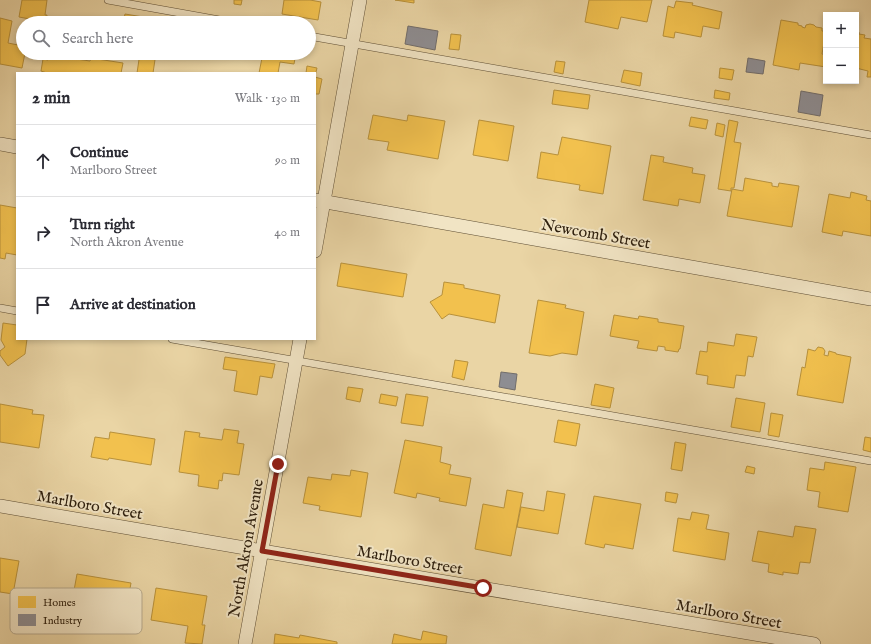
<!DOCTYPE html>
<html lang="en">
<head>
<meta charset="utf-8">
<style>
  body { margin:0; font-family:"IM FELL English",serif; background:#f7f7f7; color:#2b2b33 }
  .controls { position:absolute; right:12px; top:12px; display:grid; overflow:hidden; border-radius:0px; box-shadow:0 2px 6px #0003 }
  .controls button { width:36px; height:36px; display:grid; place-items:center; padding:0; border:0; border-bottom:1px solid #e1e1e2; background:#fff; color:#2b2b33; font:20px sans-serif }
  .stop { position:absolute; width:12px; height:12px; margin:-9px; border:3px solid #8f2418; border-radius:50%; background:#fff }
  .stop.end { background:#8f2418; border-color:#fff; box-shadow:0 1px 4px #0008 }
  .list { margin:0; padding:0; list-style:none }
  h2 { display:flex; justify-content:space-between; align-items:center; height:52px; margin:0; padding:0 16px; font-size:17px }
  h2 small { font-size:13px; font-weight:400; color:#7c7c81 }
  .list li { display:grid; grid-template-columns:26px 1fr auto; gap:12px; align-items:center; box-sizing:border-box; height:72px; padding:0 16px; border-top:1px solid #e1e1e2 }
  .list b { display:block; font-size:15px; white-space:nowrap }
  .list p { margin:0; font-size:13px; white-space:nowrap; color:#7c7c81 }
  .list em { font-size:13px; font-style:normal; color:#7c7c81 }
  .icon { flex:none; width:22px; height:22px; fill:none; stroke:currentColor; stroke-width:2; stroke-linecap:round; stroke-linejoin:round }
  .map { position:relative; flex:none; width:871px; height:644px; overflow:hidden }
  .search { position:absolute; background:#fff; box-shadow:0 2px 6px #0003; left:16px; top:16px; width:300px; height:44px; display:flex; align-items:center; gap:10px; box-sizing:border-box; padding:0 14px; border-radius:22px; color:#7c7c81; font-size:15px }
  .panel { position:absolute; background:#fff; box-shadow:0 2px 6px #0003; left:16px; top:72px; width:300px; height:268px; border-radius:0px }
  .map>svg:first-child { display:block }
</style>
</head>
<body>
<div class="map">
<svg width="871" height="644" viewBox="0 0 871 644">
  <rect width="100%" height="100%" fill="#ead5a5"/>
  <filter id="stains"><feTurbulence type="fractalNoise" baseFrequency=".005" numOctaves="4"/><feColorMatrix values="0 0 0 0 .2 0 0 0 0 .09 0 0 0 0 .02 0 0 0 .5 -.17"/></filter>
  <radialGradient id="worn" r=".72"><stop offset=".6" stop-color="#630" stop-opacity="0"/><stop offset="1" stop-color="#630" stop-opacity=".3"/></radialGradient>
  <path fill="#f2c14e" stroke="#b8913b" d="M 22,0 L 47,0 L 45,15 L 47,15 L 46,22 L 19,17 Z
    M 234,0 L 242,0 L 241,5 L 234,4 Z
    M 284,0 L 310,0 L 321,2 L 318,20 L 282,14 Z
    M 395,0 L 414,0 L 414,3 Z
    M 589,0 L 652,0 L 647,22 L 621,17 L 618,29 L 585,22 Z
    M 676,1 L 693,3 L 692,5 L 722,12 L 719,29 L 703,26 L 701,37 L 675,32 L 674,38 L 663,36 L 668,6 L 674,8 Z
    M 125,14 L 143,17 L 142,23 L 123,23 Z
    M 0,18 L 12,21 L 8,43 L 23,46 L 23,53 L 25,53 L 22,68 L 0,64 Z
    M 781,20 L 798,23 L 798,25 L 802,26 L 802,27 L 805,28 L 806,25 L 810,24 L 814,25 L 816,27 L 822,28 L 822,31 L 826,31 L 822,54 L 826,55 L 826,67 L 800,63 L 799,70 L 773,65 Z
    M 856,32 L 859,32 L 859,34 L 865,35 L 864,38 L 871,39 L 871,77 L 867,77 L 868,71 L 856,68 Z
    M 451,34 L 461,35 L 459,50 L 449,49 Z
    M 140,53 L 156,53 L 153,73 L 137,73 Z
    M 244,53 L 296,53 L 294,64 L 280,62 L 278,73 L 259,73 L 262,58 L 244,54 Z
    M 49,55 L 90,61 L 91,58 L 123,63 L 121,73 L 47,73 L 41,71 L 43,59 L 48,60 Z
    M 556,61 L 565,62 L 563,74 L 554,72 Z
    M 307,66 L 317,68 L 315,76 L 315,73 L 306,73 Z
    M 720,68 L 734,70 L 732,80 L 719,78 Z
    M 624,70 L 642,73 L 640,86 L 621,82 Z
    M 315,77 L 322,79 L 319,94 L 315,94 Z
    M 554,90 L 590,95 L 588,109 L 552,104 Z
    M 715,90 L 730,93 L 729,100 L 714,98 Z
    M 373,115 L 407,121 L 408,115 L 445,121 L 438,159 L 387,150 L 389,142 L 368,139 Z
    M 691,117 L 708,120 L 706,129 L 689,126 Z
    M 479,120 L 514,126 L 508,161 L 473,155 Z
    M 729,120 L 738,122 L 734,142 L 741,143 L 734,188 L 731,188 L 731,191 L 718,189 Z
    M 717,123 L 725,125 L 723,137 L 715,135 Z
    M 562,137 L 611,146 L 603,194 L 579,190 L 580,185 L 537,178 L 541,152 L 558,155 Z
    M 651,155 L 664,157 L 663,162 L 693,168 L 692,173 L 705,175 L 700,203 L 679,199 L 678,206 L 643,200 Z
    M 745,178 L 772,183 L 772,186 L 778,187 L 779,183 L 799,186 L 792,227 L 727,216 L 732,189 L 743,191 Z
    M 851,192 L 867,196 L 866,200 L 871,201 L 871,236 L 843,231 L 842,236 L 822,232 L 829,194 L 850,198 Z
    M 0,205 L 17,208 L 17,255 L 6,253 L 5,259 L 0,258 Z
    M 341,263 L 407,274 L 403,297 L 337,286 Z
    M 444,282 L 464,285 L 464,288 L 500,295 L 495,323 L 449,314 L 442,319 L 430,302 L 442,295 Z
    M 538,300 L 566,305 L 565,308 L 584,312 L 577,355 L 562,353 L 550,356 L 529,353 Z
    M 614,315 L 638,319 L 639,316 L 658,319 L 658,322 L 684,326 L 680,349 L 679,349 L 678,352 L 665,350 L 665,347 L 658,346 L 657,351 L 637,348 L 639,341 L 610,336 Z
    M 3,323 L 17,325 L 17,339 L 27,339 L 25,354 L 8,366 L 0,355 L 0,351 L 5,347 L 1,340 Z
    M 736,334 L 757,337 L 753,357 L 748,356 L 745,376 L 736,375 L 734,388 L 707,384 L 708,376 L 696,374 L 700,351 L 707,352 L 708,342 L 734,346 Z
    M 818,347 L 823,348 L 825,351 L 824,355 L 828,356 L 829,351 L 836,353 L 836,354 L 851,357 L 843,403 L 797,395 L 802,367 L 805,368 L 808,349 L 815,351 Z
    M 225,357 L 275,364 L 272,378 L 260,376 L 257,395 L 234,391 L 237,371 L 223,369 Z
    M 455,360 L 468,362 L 464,380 L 452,377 Z
    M 595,384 L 614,388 L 610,408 L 591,405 Z
    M 348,387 L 363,389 L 360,402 L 346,399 Z
    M 381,394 L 398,397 L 396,406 L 379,403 Z
    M 406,394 L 428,397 L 423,426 L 401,423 Z
    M 736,398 L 765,403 L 760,432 L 731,427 Z
    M 0,404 L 33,410 L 32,414 L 44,415 L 39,448 L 0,442 Z
    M 771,413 L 783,415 L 779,437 L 768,435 Z
    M 558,420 L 580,424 L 576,446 L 554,442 Z
    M 224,429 L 239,431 L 237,443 L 244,444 L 239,475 L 223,473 L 222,481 L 219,480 L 218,489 L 198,486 L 199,475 L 179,472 L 185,431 L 200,433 L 199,437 L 222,440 Z
    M 110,432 L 155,439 L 151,465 L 109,458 L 108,460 L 91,457 L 95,437 L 109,439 Z
    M 865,437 L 871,438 L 871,452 L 863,450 Z
    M 405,440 L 442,447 L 440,462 L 451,465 L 449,474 L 471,478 L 466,506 L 439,501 L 440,498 L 417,493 L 416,498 L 394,493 Z
    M 675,442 L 686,444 L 682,471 L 671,469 Z
    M 825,462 L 856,467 L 848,512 L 818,507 L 820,492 L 807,490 L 810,468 L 824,470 Z
    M 747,466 L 755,468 L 754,474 L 745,472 Z
    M 351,470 L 368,473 L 361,517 L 319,510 L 320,506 L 303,503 L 308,477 L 331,480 L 332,474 L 350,476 Z
    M 507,490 L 523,493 L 511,556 L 475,549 L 483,504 L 504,508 Z
    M 547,491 L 565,494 L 558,534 L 517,527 L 521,507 L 544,511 Z
    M 666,492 L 678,494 L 676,503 L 665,501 Z
    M 594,496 L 641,504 L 633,549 L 605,544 L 604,548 L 585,544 Z
    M 692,512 L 709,515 L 706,529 L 729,533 L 725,560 L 673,551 L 678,518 L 690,520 Z
    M 795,526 L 816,529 L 810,563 L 800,562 L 798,574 L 783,572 L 783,575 L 768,572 L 769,564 L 752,561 L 758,531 L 793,537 Z
    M 0,558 L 19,561 L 13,594 L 0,592 Z
    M 77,574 L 131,583 L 125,616 L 71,607 Z
    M 156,588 L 207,596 L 202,625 L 205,625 L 202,644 L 185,643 L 188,626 L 151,620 Z
    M 423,631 L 447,636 L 446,644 L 392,644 L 394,634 L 421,640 Z
    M 275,634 L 299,638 L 300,635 L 337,642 L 337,644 L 274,644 Z"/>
  <path fill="#8d8d92" stroke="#716d6b" d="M 408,26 L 438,31 L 435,50 L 405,44 Z
    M 748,58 L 765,61 L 763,74 L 746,72 Z
    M 801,91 L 823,95 L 820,116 L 798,112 Z
    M 501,372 L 517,374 L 515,390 L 499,387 Z"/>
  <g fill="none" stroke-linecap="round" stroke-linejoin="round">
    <g stroke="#5e4e34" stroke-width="8">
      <path id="service" d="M 108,0 L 236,23
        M 309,36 L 871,135
        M 0,308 L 17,311
        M 172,339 L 871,461"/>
    </g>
    <g stroke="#5e4e34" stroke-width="14">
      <path id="minor" d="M 0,144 L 17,147
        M 315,200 L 871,299
        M 315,251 L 360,0
        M 0,506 L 262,551 L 814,644
        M 245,644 L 300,339"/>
    </g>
    <use href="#service" stroke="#f1e4c4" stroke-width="7"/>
    <use href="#minor" stroke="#f1e4c4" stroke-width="13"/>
  </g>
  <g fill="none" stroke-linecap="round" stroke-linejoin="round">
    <path stroke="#8f2418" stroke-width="5" d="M 278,464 L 262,551 L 483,588"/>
  </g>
  <g text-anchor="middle" stroke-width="4" stroke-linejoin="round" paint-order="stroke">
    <g font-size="16" fill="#30210f" stroke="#f1e4c4">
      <text transform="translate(596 233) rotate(10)" y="6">Newcomb Street</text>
      <text transform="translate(90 504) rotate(10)" y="6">Marlboro Street</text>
      <text transform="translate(245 548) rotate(-80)" y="6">North Akron Avenue</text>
      <text transform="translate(410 559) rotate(10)" y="6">Marlboro Street</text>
      <text transform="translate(729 613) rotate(10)" y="6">Marlboro Street</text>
    </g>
  </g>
  <rect x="10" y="588" width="132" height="46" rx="6" fill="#f1e4c4" stroke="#b7aa8e" stroke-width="1"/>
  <rect x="18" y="596" width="18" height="12" fill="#f2c14e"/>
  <rect x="18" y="614" width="18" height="12" fill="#8d8d92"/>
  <g font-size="11" fill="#30210f">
    <text x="43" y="606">Homes</text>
    <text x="43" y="624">Industry</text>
  </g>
  <rect width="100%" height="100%" filter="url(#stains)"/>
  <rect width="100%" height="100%" fill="url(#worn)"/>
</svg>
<div class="controls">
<button>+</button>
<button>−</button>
</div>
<div class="stop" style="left:483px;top:588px"></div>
<div class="stop end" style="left:278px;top:464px"></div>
<div class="search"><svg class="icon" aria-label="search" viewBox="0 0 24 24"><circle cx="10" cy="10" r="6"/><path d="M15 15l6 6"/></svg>Search here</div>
<section class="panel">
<h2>2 min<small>Walk · 130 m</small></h2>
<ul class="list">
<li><svg class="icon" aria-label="ahead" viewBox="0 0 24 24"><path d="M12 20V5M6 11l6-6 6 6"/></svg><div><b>Continue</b><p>Marlboro Street</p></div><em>90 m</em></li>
<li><svg class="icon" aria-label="right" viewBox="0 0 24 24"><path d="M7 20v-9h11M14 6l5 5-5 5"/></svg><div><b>Turn right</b><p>North Akron Avenue</p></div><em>40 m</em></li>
<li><svg class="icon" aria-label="arrive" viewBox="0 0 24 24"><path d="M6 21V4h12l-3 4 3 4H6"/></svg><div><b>Arrive at destination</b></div></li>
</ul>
</section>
</div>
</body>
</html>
